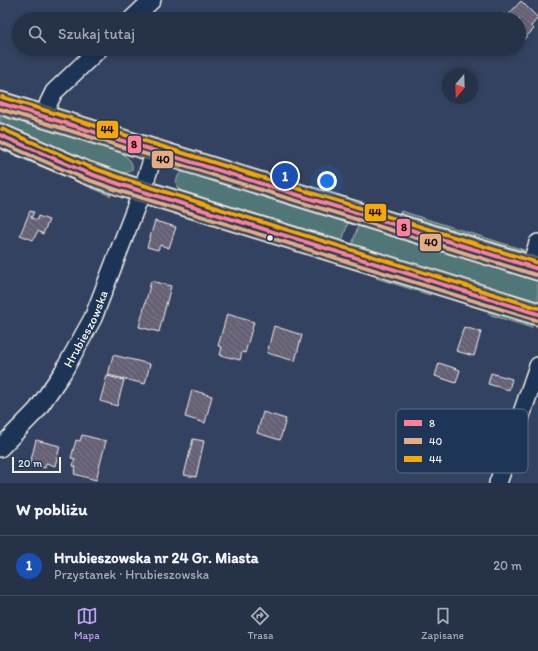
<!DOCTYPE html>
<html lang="pl">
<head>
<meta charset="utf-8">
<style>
  body { margin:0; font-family:Itim,sans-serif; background:#323e52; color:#f1f3f6 }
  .compass { position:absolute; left:442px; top:68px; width:36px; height:36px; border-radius:50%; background:#263248; box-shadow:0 2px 6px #0003; rotate:199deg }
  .scale { position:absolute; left:12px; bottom:10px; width:49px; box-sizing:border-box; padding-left:4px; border:2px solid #f4f1e8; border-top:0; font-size:11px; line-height:14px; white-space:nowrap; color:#f4f1e8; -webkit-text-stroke:3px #1d3557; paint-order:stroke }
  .you { position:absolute; left:327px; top:181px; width:14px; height:14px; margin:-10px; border:3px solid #fff; border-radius:50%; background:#1a73e8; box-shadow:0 0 0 6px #1a73e833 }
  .badge { display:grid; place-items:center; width:26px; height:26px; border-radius:50%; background:#bca0f2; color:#fff; font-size:13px; font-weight:700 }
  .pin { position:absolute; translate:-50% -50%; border:2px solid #fff; box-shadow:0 1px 4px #0006 }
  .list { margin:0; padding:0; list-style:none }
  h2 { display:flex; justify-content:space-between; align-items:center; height:52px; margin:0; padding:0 16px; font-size:17px }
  h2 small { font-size:13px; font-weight:400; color:#a4aab4 }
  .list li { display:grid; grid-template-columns:26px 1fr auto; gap:12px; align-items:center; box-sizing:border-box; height:60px; padding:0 16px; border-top:1px solid #424d60 }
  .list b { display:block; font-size:15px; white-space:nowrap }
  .list p { margin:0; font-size:13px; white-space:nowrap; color:#a4aab4 }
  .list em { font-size:13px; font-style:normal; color:#a4aab4 }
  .icon { flex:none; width:22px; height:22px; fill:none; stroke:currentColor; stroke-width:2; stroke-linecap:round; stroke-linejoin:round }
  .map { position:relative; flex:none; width:538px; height:483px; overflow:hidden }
  .search { position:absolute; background:#263248; box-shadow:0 2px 6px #0003; left:12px; right:12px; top:12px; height:44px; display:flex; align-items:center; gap:10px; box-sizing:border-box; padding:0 14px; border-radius:22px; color:#a4aab4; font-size:15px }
  .sheet { height:112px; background:#263248 }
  nav { display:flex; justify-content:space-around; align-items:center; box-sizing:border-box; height:56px; border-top:1px solid #424d60; background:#263248; font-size:11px; color:#a4aab4 }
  nav a { display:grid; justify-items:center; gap:2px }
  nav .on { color:#bca0f2 }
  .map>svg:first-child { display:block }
</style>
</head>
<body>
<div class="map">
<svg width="538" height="483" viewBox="0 0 538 483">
  <defs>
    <pattern id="building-back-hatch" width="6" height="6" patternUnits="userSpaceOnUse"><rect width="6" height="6" fill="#666175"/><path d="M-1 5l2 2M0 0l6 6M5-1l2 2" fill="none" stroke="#7c7889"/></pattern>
  </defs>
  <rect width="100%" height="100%" fill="#334260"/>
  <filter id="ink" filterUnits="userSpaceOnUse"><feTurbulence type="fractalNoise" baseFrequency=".025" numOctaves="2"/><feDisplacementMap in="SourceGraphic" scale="8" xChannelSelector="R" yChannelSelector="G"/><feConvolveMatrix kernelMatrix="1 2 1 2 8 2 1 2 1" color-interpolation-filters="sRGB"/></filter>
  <g filter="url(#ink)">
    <path fill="#517678" stroke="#a2b4b0" d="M 0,111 L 118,151 C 125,156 134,160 132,170 L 127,173 L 121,173 L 83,160 L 0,123 Z
      M 0,144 L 109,192 L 111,196 L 0,149 Z
      M 185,170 L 349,219 L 342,242 L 182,192 L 177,187 C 175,180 178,173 185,170 Z
      M 401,211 L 524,250 L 517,252 L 400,214 Z
      M 359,222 L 538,277 L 538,303 L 352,245 Z
      M 380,274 L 428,289 L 431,293 L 430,295 L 376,278 Z
      M 492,309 L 527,320 L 532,328 L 488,314 Z"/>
    <path fill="url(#building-back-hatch)" stroke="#f4f1e8" d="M 521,1 L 538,18 L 531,26 L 534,29 L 523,40 L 519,36 L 519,19 L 500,19 L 504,13 L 507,16 Z
      M 30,211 L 34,212 L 31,218 L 37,220 L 38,216 L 49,220 L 43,234 L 38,231 L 33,240 L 20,235 Z
      M 155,221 L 176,227 L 169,248 L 160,245 L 158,250 L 147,247 Z
      M 151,281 L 171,286 L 159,332 L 139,327 Z
      M 227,314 L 254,322 L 245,353 L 242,352 L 240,360 L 220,355 L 222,347 L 218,346 Z
      M 274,326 L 302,335 L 295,361 L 267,353 Z
      M 464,327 L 481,332 L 474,356 L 456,351 Z
      M 113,355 L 150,364 L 145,384 L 108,375 Z
      M 439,363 L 460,370 L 456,383 L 435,376 Z
      M 491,373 L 512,379 L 509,390 L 488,384 Z
      M 107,376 L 124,380 L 117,406 L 100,401 Z
      M 192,390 L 212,396 L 205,423 L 185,417 Z
      M 263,412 L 286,419 L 280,440 L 257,433 Z
      M 82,435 L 106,441 L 96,480 L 74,474 L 76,467 L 73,466 L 75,459 L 71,458 L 76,440 L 80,441 Z
      M 193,439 L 204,441 L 196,477 L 184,475 Z
      M 36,440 L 60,446 L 55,466 L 46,463 L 45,468 L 30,464 Z"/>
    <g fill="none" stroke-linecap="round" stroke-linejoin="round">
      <g stroke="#f4f1e8" stroke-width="20">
        <g id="minor">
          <path d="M 132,19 L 152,0"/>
          <path d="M 44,117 L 49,102 L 54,92 L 99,49"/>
          <path d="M 530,267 L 538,243"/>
          <path id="s1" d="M 0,448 L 37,410 L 63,372 L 93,318 L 142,191 L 155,151"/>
          <path d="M 498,483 L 538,366"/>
        </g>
      </g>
      <g stroke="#f4f1e8" stroke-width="25">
        <path id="major" d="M 0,103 L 538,269
          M 0,135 L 85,172 L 125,186 L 538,314"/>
      </g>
      <use href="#minor" stroke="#1d3557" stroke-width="17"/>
      <use href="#major" stroke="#6c6f75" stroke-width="22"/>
      <g stroke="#1d3557" stroke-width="7">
        <path id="bus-1" d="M 0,103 L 538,269
          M 0,135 L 85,172 L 125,186 L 538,314"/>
      </g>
      <g stroke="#1d3557" stroke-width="7">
        <path id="bus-2" d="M 0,109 L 536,275
          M 0,142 L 83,178 L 123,192 L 536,320"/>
      </g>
      <g stroke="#1d3557" stroke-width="7">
        <path id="bus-3" d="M 2,97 L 538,263
          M 2,129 L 87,166 L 127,180 L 538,308"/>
      </g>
      <use href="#bus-1" stroke="#ff8098" stroke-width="4"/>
      <use href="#bus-2" stroke="#e5ac83" stroke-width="4"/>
      <use href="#bus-3" stroke="#f7a806" stroke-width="4"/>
    </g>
  </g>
  <circle fill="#f4f1e8" stroke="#1d3557" stroke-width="1.5" cx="270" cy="238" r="3.5"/>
  <g text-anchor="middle" stroke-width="3" stroke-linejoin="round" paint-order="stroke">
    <g font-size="13" fill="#f4f1e8" stroke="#1d3557">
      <text dy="5" stroke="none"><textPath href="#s1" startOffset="148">Hrubieszowska</textPath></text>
    </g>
  </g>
  <rect x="396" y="409" width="132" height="64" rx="6" fill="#1d3557" stroke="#5e6d82" stroke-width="1"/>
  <rect x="404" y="420" width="18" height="6" fill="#ff8098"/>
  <rect x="404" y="438" width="18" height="6" fill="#e5ac83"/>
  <rect x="404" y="456" width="18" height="6" fill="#f7a806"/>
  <g font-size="11" fill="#f4f1e8">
    <text x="429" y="427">8</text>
    <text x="429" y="445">40</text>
    <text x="429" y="463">44</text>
  </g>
  <g stroke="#1d3557" stroke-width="1.5">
    <rect x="96" y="120" width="23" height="19" rx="4" fill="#f7a806"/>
    <rect x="127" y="135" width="15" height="19" rx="4" fill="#ff8098"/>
    <rect x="151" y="150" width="23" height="19" rx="4" fill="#e5ac83"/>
    <rect x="364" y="203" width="23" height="19" rx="4" fill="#f7a806"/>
    <rect x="396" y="218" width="15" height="19" rx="4" fill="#ff8098"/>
    <rect x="419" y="233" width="23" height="19" rx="4" fill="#e5ac83"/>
  </g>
  <g font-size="11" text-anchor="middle" font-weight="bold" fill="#111">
    <text x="107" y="133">44</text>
    <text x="134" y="148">8</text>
    <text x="163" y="163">40</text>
    <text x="375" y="216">44</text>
    <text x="404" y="231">8</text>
    <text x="431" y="246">40</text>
  </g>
</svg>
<svg class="compass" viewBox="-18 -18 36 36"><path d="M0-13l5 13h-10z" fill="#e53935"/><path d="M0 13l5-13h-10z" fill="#a4aab4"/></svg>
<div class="scale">20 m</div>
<div class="you"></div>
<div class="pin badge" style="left:285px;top:176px;background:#1a4fb4">1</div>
<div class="search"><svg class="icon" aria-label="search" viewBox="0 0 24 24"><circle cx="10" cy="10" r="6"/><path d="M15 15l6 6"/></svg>Szukaj tutaj</div>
</div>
<section class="sheet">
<h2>W pobliżu<small></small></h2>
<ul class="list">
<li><span class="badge" style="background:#1a4fb4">1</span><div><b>Hrubieszowska nr 24 Gr. Miasta</b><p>Przystanek · Hrubieszowska</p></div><em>20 m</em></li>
</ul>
</section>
<nav>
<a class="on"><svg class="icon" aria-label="map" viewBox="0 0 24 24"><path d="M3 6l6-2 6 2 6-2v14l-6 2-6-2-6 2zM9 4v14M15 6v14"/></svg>Mapa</a>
<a><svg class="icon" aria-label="directions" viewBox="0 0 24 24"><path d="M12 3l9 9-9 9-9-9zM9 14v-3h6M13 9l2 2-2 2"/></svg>Trasa</a>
<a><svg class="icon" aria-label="saved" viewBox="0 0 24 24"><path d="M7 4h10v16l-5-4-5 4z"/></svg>Zapisane</a>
</nav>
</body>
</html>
